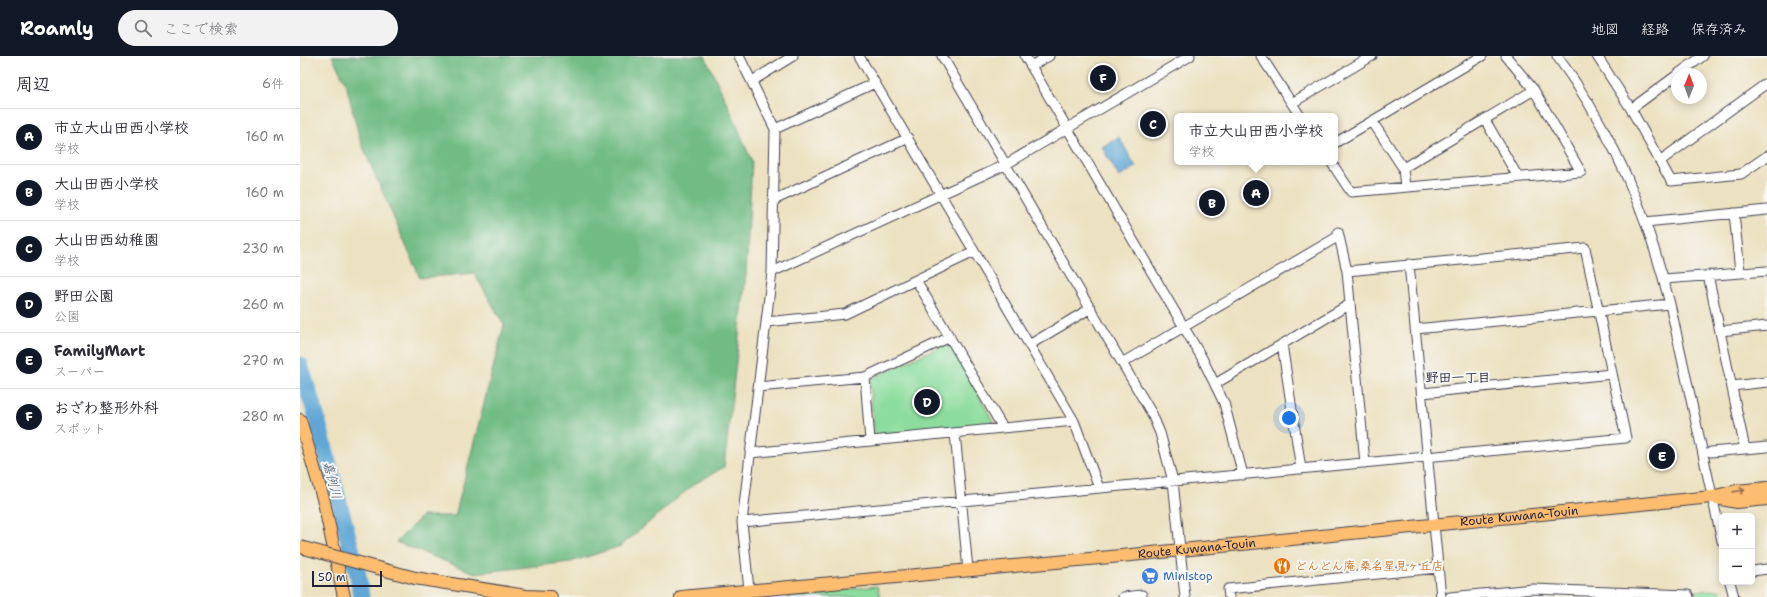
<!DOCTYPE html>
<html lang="ja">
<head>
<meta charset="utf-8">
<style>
  body { margin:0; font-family:"Shantell Sans","Klee One",sans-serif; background:#f2f2f3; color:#2b2b33 }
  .controls { position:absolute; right:12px; bottom:12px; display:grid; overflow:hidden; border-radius:6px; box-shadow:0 2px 10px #0003 }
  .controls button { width:36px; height:36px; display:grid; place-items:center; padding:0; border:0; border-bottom:1px solid #e1e1e2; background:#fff; color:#2b2b33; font:20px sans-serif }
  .compass { position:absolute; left:1371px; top:12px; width:36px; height:36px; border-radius:50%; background:#fff; box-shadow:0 2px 10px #0003; rotate:1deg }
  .scale { position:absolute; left:12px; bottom:10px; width:70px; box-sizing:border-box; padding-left:4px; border:2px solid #22223b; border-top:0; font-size:11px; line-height:14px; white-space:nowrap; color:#22223b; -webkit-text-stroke:3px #f6f6f2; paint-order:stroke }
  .you { position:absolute; left:989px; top:362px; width:14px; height:14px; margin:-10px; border:3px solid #fff; border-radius:50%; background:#1a73e8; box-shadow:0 0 0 6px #1a73e833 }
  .badge { display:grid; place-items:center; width:26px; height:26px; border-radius:50%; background:#111827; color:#fff; font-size:13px; font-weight:700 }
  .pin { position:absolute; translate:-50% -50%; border:2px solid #fff; box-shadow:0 1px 4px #0006 }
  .popup { position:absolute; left:874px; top:57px; width:164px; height:52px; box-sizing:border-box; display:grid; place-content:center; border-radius:6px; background:#fff; filter:drop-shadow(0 1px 3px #0005); font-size:13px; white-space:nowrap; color:#7c7c81 }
  .popup b { font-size:15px; color:#2b2b33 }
  .popup::after { content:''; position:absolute; left:50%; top:100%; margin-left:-8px; border:8px solid transparent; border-top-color:#fff }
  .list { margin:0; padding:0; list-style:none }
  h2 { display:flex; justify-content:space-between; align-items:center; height:52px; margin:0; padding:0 16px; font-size:17px }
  h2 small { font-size:13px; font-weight:400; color:#7c7c81 }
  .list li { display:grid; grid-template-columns:26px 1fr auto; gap:12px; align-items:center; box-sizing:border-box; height:56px; padding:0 16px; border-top:1px solid #e1e1e2 }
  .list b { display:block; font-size:15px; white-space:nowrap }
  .list p { margin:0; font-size:13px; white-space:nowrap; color:#7c7c81 }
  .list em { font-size:13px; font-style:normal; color:#7c7c81 }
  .icon { flex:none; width:22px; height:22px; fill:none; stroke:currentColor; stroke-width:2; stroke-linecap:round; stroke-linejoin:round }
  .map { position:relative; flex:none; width:1467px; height:541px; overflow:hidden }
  header { display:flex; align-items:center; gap:24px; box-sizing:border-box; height:56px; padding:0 20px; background:#111827; color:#fff }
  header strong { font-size:19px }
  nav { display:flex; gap:22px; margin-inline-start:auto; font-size:14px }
  .search { width:280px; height:36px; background:#f2f2f3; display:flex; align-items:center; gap:10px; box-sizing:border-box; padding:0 14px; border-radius:22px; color:#7c7c81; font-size:15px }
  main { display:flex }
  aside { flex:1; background:#fff }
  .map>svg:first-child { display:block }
</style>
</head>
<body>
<header>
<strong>Roamly</strong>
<div class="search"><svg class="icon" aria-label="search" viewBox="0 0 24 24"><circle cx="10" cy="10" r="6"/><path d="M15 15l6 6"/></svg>ここで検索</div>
<nav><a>地図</a><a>経路</a><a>保存済み</a></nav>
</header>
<main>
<aside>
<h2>周辺<small>6件</small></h2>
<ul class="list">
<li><span class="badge">A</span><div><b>市立大山田西小学校</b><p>学校</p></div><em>160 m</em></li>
<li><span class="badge">B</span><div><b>大山田西小学校</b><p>学校</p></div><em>160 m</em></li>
<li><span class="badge">C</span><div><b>大山田西幼稚園</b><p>学校</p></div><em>230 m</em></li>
<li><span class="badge">D</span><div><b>野田公園</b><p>公園</p></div><em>260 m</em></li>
<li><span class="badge">E</span><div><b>FamilyMart</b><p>スーパー</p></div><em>270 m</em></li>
<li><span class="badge">F</span><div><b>おざわ整形外科</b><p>スポット</p></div><em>280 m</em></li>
</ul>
</aside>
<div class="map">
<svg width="1467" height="541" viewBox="0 0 1467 541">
  <rect width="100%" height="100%" fill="#f6f6f2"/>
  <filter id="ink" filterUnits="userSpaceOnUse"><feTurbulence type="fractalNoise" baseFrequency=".025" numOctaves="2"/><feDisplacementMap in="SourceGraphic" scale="8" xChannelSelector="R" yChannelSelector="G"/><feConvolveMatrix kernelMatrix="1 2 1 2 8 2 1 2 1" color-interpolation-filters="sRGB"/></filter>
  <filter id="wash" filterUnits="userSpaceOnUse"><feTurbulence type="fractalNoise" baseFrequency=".012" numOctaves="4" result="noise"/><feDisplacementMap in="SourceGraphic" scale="16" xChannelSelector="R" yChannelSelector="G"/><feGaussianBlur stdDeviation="0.9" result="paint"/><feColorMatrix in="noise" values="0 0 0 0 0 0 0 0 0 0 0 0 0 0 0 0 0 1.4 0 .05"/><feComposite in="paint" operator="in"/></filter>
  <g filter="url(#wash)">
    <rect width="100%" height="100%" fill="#ece1c0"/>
    <path fill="#8cdd9d" stroke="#57806c" d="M 646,288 L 650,288 L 693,365 L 692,369 L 578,380 L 574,377 L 570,327 L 572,322 Z
      M 577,530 L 580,541 L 486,541 Z
      M 1420,534 L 1422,541 L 1393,541 L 1392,535 Z"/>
    <path fill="#71bc84" stroke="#4a6f60" d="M 32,0 L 405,0 L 432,58 L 452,106 L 446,219 L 424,411 L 393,429 L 321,490 L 271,506 L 175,517 L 96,486 L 122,460 L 155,460 L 204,269 L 174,217 L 120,222 L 60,84 L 46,28 Z"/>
    <path fill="#60a7d6" stroke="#416488" d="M 819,81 L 836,111 L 819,121 L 802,91 Z"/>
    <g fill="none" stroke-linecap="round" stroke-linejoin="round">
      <path stroke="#60a7d6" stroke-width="17" d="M 0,309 L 16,359 L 58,519 L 61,541"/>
    </g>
  </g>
  <g filter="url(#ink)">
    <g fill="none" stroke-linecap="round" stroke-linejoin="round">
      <g stroke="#403f4f" stroke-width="11">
        <path id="minor" d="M 439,0 L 475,73 L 472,216 L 442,466 L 449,534
          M 559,0 L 575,27
          M 642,0 L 852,358 L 860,377 L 873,425 L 885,541
          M 725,0 L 902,302 L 924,347 L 943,419
          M 961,0 L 1000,60
          M 1257,0 C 1311,73 1348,160 1370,248 L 1422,485
          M 1297,0 L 1331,53 L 1371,125 L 1441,118 L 1467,100
          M 731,10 L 749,0
          M 1378,18 L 1403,0
          M 452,25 L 493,0
          M 992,47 L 1072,0
          M 1331,53 L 1377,19
          M 1185,64 L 1218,121
          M 1072,65 L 1103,112 L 1105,131
          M 475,73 L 575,27 L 774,365 L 799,432
          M 1035,87 L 1182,0
          M 1360,105 L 1467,27
          M 1031,106 L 1051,136 L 1281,116 L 1234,34 L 1206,0
          M 1103,112 L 1234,34
          M 474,144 L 608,82
          M 1434,157 L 1440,216
          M 1345,166 L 1467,154
          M 1038,176 L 1047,215 L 1065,407
          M 1109,208 L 1141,541
          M 472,216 L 705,109 L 890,0
          M 1408,219 L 1445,393
          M 1364,223 L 1467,215
          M 616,224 L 703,372
          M 466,266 L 545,258 L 674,196
          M 1115,273 L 1370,248
          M 1420,275 L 1467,270
          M 982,288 L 1001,413
          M 729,289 L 791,252
          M 822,307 L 1039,180
          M 565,321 L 570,385
          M 915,328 L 1050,248
          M 1432,330 L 1467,326
          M 458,331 L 565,321 L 650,281
          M 1122,337 L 1312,318
          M 655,377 L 668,514
          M 1411,396 L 1467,391
          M 450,397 L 774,365
          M 442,466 L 1326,382 L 1285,192 L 1047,215
          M 1452,515 L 1467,513
          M 1430,526 L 1434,541
          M 823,541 L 842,539 L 842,541
          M 929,541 L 928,533 L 1138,512
          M 1150,541 L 1233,533 L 1388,539 L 1389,541"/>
      </g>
      <g stroke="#403f4f" stroke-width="14">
        <g id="major">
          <path d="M 0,364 L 24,446 L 44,541"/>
          <path d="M 1416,442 L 1437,446 L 1467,443"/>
          <path d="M 115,522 L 226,540 L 251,541"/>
          <path id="s1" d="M 381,541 L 821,500 L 1412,441 L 1436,435 L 1467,432"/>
        </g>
      </g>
      <use href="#minor" stroke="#fff" stroke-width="9"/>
      <use href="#major" stroke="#fcbd6f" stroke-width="12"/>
      <g stroke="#403f4f" stroke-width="14" stroke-linecap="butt">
        <path id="major-bridge" d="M 0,491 L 115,522"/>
      </g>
      <use href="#major-bridge" stroke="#fcbd6f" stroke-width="12"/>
    </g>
    <defs><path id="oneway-shaft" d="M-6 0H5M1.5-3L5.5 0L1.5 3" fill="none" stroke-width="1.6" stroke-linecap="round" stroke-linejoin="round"/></defs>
    <use stroke="#8f7055" href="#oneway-shaft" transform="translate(1439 435) rotate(-8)"/>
  </g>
  <defs>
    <g id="restaurant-disc" transform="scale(0.9)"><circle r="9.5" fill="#e8710a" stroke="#f6f6f2"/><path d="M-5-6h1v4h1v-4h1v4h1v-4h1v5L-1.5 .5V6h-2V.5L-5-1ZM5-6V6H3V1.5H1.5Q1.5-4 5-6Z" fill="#fff"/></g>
    <g id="supermarket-disc" transform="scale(0.9)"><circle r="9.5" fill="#3f7fe0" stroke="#f6f6f2"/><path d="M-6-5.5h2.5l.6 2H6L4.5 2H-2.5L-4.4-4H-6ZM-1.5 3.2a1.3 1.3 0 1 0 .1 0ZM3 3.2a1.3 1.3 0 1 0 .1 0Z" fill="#fff"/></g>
  </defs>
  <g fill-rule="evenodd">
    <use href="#restaurant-disc" x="982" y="510"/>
    <use href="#supermarket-disc" x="850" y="520"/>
  </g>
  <g text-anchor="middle" stroke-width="4" stroke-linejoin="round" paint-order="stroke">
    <g font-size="12" fill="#22223b" stroke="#f6f6f2">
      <text dy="4" stroke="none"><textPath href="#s1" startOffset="842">Route Kuwana-Touin</textPath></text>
      <text dy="4" stroke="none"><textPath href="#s1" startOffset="518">Route Kuwana-Touin</textPath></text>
    </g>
    <g font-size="12" fill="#c56008" stroke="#f6f6f2" text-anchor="start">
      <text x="995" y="514">どんどん庵 桑名星見ヶ丘店</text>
    </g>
    <g font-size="12" fill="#366cbe" stroke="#f6f6f2" text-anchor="start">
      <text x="863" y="524">Ministop</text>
    </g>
    <g font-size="13" font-weight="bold" fill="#22223b" stroke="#f6f6f2">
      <text x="1158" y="326">野田一丁目</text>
    </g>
    <g font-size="13" font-style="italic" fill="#3b5779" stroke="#f6f6f2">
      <text transform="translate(33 424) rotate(75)" y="5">嘉例川</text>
    </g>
  </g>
</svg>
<div class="controls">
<button>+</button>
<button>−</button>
</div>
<svg class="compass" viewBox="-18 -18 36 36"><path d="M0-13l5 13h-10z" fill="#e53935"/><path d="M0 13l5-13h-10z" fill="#7c7c81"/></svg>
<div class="scale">50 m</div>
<div class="you"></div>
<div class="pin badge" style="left:956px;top:137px">A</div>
<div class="popup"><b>市立大山田西小学校</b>学校</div>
<div class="pin badge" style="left:912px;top:147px">B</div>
<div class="pin badge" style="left:853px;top:68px">C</div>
<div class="pin badge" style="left:627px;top:346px">D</div>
<div class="pin badge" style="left:1362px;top:400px">E</div>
<div class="pin badge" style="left:803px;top:22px">F</div>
</div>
</main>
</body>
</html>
